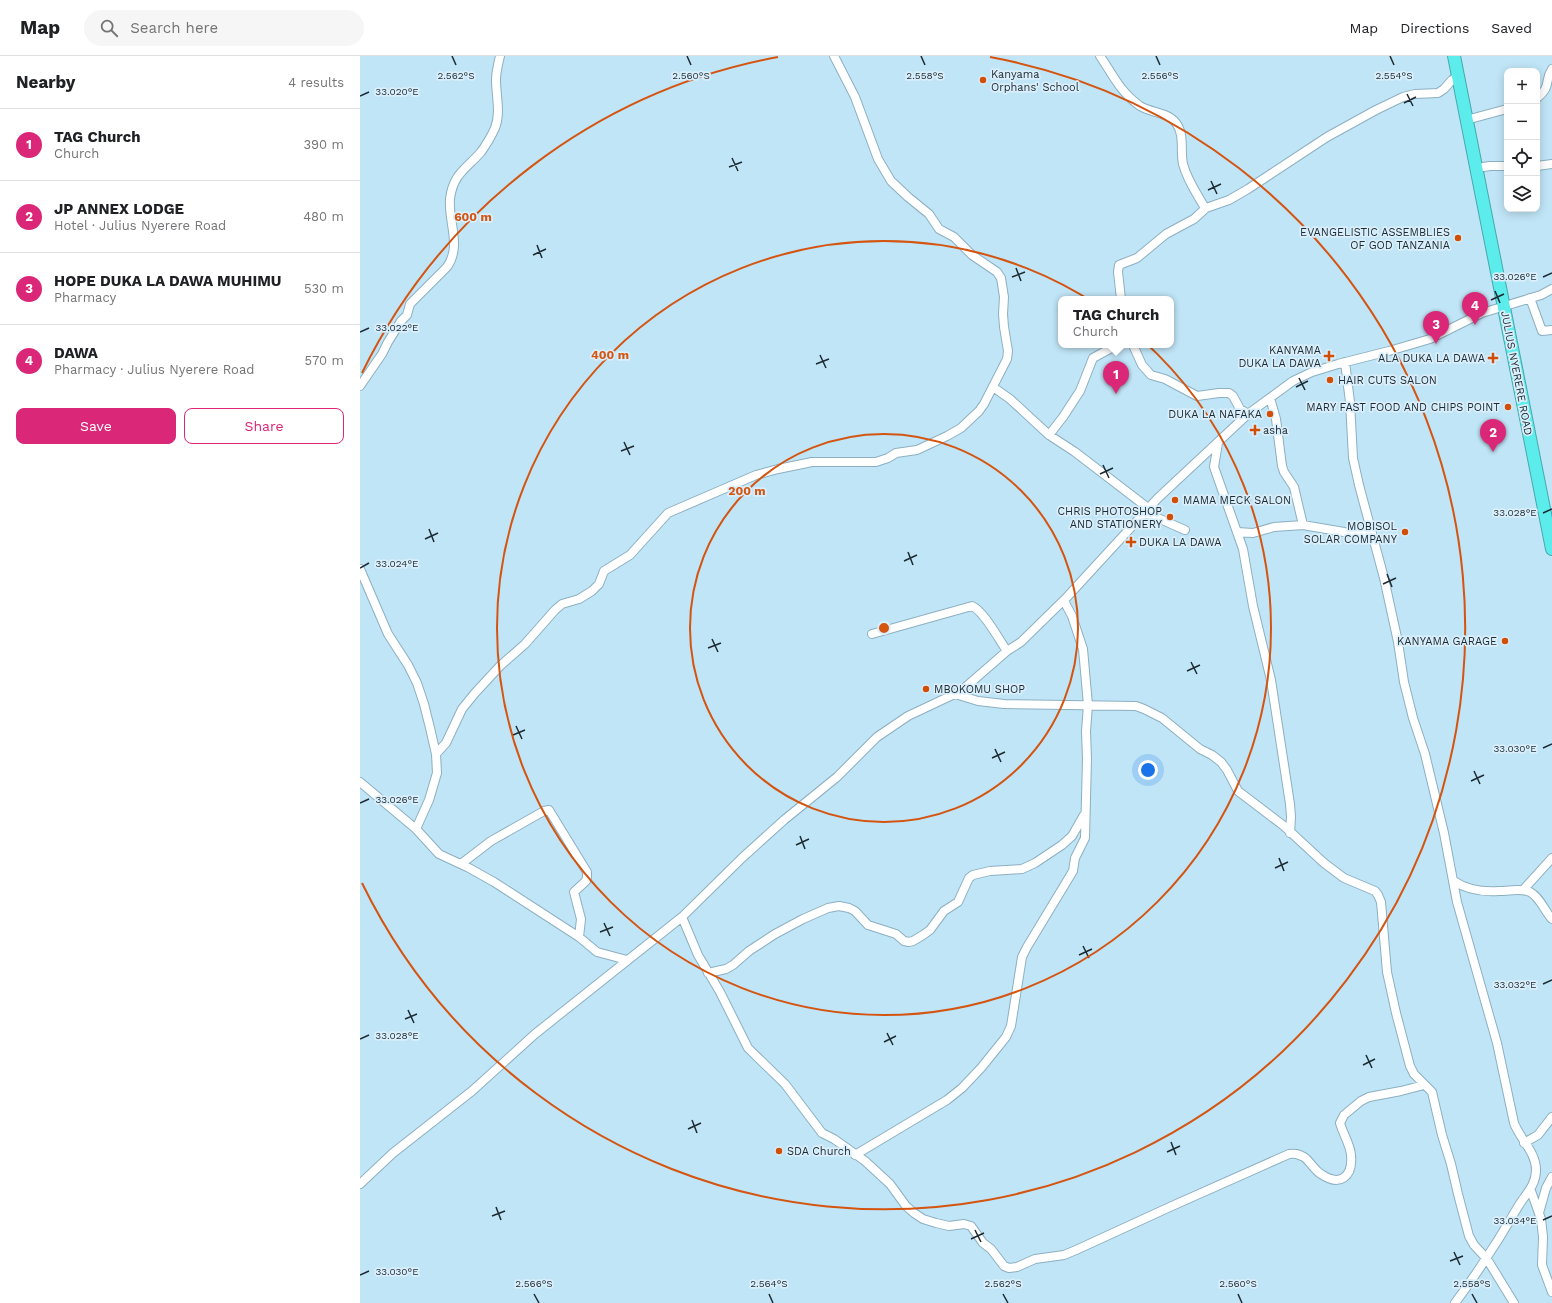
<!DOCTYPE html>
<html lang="en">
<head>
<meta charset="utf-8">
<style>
  body { margin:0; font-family:"Work Sans",sans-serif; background:#f6f6f6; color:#202124 }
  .controls { position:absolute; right:12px; top:12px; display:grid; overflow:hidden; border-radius:8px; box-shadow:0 2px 10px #0003 }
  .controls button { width:36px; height:36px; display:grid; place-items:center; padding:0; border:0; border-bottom:1px solid #e0e0e0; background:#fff; color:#202124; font:20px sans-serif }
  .you { position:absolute; left:788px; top:714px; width:14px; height:14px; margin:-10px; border:3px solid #fff; border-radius:50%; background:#1a73e8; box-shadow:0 0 0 6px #1a73e833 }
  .badge { display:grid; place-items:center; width:26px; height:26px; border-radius:50%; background:#db2777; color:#fff; font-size:13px; font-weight:700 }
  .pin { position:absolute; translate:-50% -33px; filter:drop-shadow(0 1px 2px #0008) }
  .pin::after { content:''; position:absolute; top:21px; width:14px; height:12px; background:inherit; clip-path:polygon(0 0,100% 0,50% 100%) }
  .popup { position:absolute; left:698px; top:240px; width:116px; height:52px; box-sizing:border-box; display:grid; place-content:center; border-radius:8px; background:#fff; filter:drop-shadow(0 1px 3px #0005); font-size:13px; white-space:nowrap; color:#757577 }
  .popup b { font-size:15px; color:#202124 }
  .popup::after { content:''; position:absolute; left:50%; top:100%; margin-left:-8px; border:8px solid transparent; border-top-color:#fff }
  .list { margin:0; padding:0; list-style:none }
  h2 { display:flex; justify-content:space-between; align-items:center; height:52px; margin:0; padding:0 16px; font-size:17px }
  h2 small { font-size:13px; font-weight:400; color:#757577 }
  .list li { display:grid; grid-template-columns:26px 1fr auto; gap:12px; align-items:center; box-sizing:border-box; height:72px; padding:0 16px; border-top:1px solid #e0e0e0 }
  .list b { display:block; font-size:15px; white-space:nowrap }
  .list p { margin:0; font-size:13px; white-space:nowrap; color:#757577 }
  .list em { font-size:13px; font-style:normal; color:#757577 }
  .actions { display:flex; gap:8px; padding:12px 16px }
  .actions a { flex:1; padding:9px 0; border:1px solid #db2777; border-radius:8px; text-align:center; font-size:14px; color:#db2777 }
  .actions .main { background:#db2777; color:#fff }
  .icon { flex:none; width:22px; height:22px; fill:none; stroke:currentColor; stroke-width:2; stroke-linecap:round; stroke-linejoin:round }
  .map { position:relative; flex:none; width:1192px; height:1247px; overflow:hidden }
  header { display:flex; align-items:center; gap:24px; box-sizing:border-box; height:56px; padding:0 20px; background:#fff; border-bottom:1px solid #e0e0e0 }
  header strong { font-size:19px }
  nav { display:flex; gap:22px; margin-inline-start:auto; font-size:14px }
  .search { width:280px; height:36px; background:#f6f6f6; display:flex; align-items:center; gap:10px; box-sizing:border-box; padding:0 14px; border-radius:22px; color:#757577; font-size:15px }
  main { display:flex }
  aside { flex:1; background:#fff }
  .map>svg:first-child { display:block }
</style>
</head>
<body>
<header>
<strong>Map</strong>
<div class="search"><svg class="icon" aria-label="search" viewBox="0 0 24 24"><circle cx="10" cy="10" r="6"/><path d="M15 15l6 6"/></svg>Search here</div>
<nav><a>Map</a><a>Directions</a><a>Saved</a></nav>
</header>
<main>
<aside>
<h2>Nearby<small>4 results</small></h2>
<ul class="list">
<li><span class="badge">1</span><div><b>TAG Church</b><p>Church</p></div><em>390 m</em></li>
<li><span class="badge">2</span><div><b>JP ANNEX LODGE</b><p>Hotel · Julius Nyerere Road</p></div><em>480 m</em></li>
<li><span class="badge">3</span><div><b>HOPE DUKA LA DAWA MUHIMU</b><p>Pharmacy</p></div><em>530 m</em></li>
<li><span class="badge">4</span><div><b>DAWA</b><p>Pharmacy · Julius Nyerere Road</p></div><em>570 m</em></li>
</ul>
<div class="actions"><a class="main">Save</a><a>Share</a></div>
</aside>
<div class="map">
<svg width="1192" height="1247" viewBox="0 0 1192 1247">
  <rect width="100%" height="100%" fill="#c0e5f7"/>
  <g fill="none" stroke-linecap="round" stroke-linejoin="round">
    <g stroke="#8cb0c1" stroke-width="10">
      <path id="minor" d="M 740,0 C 753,19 760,36 780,50 C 791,57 808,56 816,67 C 825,79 820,94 823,108 C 827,124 837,138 845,152
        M 1177,42 C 1192,30 1184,25 1192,13
        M 1106,64 L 1147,53
        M 1177,110 L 1192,108
        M 1117,112 L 1130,110 L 1147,110
        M 1170,242 L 1182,275 L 1192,274
        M 761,243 L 758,216 L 759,209 L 777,202 L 806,178 L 834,163 L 846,152 L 869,144 L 888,133 L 967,81 L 1016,54 L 1043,41 L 1055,38 L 1078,37 L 1084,33 L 1092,24 L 1098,20
        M 773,289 L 782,309 L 791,319 L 805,323 L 837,340 L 859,337 L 869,337 L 873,340 L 880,353 L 888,358
        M 985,306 L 990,346 L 993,402 L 999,429 L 1024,522 L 1038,586 L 1044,626 L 1053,662 L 1065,698 L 1084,777 L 1097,846 L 1137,987 L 1154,1067 C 1160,1083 1176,1096 1176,1114 C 1176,1129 1166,1138 1159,1149 C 1139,1184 1118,1216 1095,1247
        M 0,330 L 22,298 L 28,286 L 41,265 L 47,259 L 50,248 L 87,211 C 102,190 88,166 90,143 C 93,118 106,113 121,96 C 126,89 131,81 135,72 C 141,57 136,40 136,24 C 136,16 138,8 140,0
        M 633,331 L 650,343 L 689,379 L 715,396 L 788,452
        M 910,342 L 916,363 L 922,410 L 924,416 L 934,431 L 943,469
        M 689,379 L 703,361 L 720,335 L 733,302 L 757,289
        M 858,387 L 854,411 L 883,493 L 893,550 L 911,624 L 930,748 L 931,761 L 930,777
        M 784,456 L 825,474
        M 877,476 L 893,477 L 914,471 L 943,469 L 984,476 L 1012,479
        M 0,513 L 28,578 L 48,609 L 57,627 L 64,648 L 70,672 L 76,698 L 77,717 L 69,744 L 56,773
        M 512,578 L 612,550 C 624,555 639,584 647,595
        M 595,638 L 618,645 L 644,648 L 776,650 L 784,653 L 802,662 L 840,693 L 852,699 L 861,706 L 867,714 L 878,735 L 924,770 L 964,807 L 984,822 L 1015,835 L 1018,839 L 1021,846 L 1027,916 L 1036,957 L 1050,1010 L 1054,1018 L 1072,1036 L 1082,1079 L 1091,1108 L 1098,1138 L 1109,1180 L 1114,1189 L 1127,1203 L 1154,1247
        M 76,698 L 86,687 L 102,653 L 115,637 L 140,610 L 165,588 L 195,554 L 202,548 L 219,543 L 232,535 L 239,528 L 244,515 L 270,499 L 308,457 L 396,419 L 418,413 L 452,406 L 516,406 L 528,402 L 536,397 L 557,394 L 587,380 L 601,372 L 619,355 L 624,348 L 647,303 L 648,295 L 644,271 L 643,258 L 644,241 L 641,222 L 637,216 L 612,199 L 594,181 L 579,173 L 569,158 L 548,141 L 531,125 L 518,103 L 495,41 L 474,0
        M 0,726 L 56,773 L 79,798 L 109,812 L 134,826 L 219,881 L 237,896 L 267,904
        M 101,808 L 131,785 L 184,755 L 189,754 L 227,816 L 227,821 L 226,825 L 214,836 L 221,863 L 219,881
        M 1094,825 C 1107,834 1124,836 1139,835 C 1150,835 1161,832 1170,836 C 1180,841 1185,856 1192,863
        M 1163,834 L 1192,802
        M 322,861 L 338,899 L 360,936 L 388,992 L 425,1028 L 462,1077 L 474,1083 L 505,1105 L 530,1128 L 546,1150 L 554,1157 L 563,1163 L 576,1167 L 589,1170 L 604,1168 L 611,1170 L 623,1187 L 631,1193 L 644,1210 L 649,1212 L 657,1211 L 675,1203 L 704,1199 L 716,1194 L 812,1150 L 929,1098 C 935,1097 938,1098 944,1101 C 950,1105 954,1114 961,1118 C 980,1131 993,1121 991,1099 C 990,1088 983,1078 980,1067 L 984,1059 L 1001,1045 L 1009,1041 L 1041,1035 L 1064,1029
        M 348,917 L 366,913 L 373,909 L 389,895 L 415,878 L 443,863 L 468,852 L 479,850 L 489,852 L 495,855 L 508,869 L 536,878 L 544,885 L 549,886 L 553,885 L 563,879 L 570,874 L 584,855 L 598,846 L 609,822 L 613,819 L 630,815 L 662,813 L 675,807 L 702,789 L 712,780 L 724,759
        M 1164,1087 L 1178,1079 L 1192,1061
        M 495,1099 L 587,1044 L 602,1032 L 621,1012 L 646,981 L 651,970 L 662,901 L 667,891 L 713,815 L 715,802 L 725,782 L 727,703 L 726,675 L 728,649 L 723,593 L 712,560 L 704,545
        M 0,1128 L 33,1097 L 112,1035 L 175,978 L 322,861 L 382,802 L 424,764 L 477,721 L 517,681 L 548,660 L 601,635 L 647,595 L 661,586 L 707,541 L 798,442 L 888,358 L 933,325 L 952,316 L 978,308 L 1029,295 L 1070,283 L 1122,257 L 1181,239 L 1192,233
        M 1171,1135 L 1181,1163 L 1183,1181 L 1182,1209 L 1192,1236
        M 1179,1157 L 1186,1132 L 1192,1121"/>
    </g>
    <g stroke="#46a8ab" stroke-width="14">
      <path id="highway" d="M 1094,0 L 1192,493"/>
    </g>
    <use href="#minor" stroke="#fff" stroke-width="8"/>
    <use href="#highway" stroke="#5cecec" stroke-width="12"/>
  </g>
  <path fill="none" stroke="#1c2a31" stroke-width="1.5" d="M 92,0 L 96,9M 327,0 L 331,9M 561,0 L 565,9M 796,0 L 800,9M 1030,0 L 1034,9M 1047,38 L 1053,50M 0,40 L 9,36M 1044,47 L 1056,41M 372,102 L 378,115M 369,111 L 382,106M 851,125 L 857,138M 848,134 L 861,128M 177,189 L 182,202M 173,199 L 186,193M 656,212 L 661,225M 652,221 L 665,216M 1183,221 L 1192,217M 1135,235 L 1140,247M 1131,244 L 1144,238M 0,276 L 9,272M 460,299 L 466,312M 456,308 L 469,303M 939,322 L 945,334M 936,331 L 948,325M 264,386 L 270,399M 261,395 L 274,390M 743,409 L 749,422M 740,418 L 753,412M 1183,457 L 1192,453M 69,473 L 74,486M 65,483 L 78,477M 548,496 L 553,509M 544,505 L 557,499M 0,512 L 9,507M 1027,518 L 1032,531M 1023,528 L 1036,522M 352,583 L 358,596M 348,592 L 361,587M 831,606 L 837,618M 827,615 L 840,609M 156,670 L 162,683M 153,679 L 165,674M 1183,692 L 1192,688M 635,693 L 641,706M 632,702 L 645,696M 1114,715 L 1120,728M 1111,725 L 1124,719M 0,747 L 9,743M 440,780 L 445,793M 436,789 L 449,783M 919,802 L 924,815M 915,812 L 928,806M 244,867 L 250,880M 240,876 L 253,871M 723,890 L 729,902M 719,899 L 732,893M 1183,928 L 1192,924M 48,954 L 54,967M 45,963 L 57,958M 527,977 L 533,989M 0,983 L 9,979M 524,986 L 536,980M 1006,999 L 1012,1012M 1003,1009 L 1015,1003M 332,1064 L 337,1077M 328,1073 L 341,1067M 811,1086 L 816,1099M 807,1096 L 820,1090M 136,1151 L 141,1164M 132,1160 L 145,1155M 1183,1164 L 1192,1160M 615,1174 L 621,1186M 611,1183 L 624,1177M 1094,1196 L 1100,1209M 1090,1205 L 1103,1200M 0,1219 L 9,1215M 174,1238 L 179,1247M 409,1238 L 413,1247M 643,1238 L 648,1247M 878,1238 L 882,1247M 1112,1238 L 1117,1247"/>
  <g fill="none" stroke="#d45410" stroke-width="2">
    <circle cx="524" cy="572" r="194"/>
    <circle cx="524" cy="572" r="387"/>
    <path d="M2 317A581 581 0 0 1 418 1M630 1A581 581 0 1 1 2 827"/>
  </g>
  <g fill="#d24e06" stroke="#daeffb" stroke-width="1.5">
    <circle cx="623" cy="24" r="4"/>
    <circle cx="1098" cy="182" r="4"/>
    <path d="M967 294h4v4h4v4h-4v4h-4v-4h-4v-4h4z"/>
    <path d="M1131 296h4v4h4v4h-4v4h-4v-4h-4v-4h4z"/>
    <circle cx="970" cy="324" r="4"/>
    <circle cx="1148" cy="351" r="4"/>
    <circle cx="910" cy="358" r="4"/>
    <path d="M893 368h4v4h4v4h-4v4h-4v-4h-4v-4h4z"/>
    <circle cx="815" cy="444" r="4"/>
    <circle cx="810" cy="461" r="4"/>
    <circle cx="1045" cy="476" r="4"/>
    <path d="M769 480h4v4h4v4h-4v4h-4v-4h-4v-4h4z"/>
    <circle cx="1145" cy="585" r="4"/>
    <circle cx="566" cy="633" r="4"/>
    <circle cx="419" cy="1095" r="4"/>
  </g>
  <g text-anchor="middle" stroke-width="3.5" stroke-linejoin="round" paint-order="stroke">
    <g font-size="11" fill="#1c2a31" stroke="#daeffb" text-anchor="end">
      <text x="631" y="22" text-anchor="start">Kanyama<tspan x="631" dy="13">Orphans' School</tspan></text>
      <text x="1090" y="180">EVANGELISTIC ASSEMBLIES<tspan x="1090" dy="13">OF GOD TANZANIA</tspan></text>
      <text x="961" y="298">KANYAMA<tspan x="961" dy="13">DUKA LA DAWA</tspan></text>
      <text x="1125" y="306">ALA DUKA LA DAWA</text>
      <text x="978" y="328" text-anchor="start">HAIR CUTS SALON</text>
      <text x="1140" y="355">MARY FAST FOOD AND CHIPS POINT</text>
      <text x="902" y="362">DUKA LA NAFAKA</text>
      <text x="903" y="378" text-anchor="start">asha</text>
      <text x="823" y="448" text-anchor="start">MAMA MECK SALON</text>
      <text x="802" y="459">CHRIS PHOTOSHOP<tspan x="802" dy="13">AND STATIONERY</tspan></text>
      <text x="1037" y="474">MOBISOL<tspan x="1037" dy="13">SOLAR COMPANY</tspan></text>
      <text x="779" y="490" text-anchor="start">DUKA LA DAWA</text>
      <text x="1137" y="589">KANYAMA GARAGE</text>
      <text x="574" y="637" text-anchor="start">MBOKOMU SHOP</text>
      <text x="427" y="1099" text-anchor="start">SDA Church</text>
    </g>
    <g font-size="11" fill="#1c2a31" stroke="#daeffb">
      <text transform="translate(1157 317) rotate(79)" y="4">JULIUS NYERERE ROAD</text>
    </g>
  </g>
  <g font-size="10" text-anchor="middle" fill="#1c2a31" stroke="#daeffb" stroke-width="3.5" stroke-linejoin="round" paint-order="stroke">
    <text x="565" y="23">2.558°S</text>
    <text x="800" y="23">2.556°S</text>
    <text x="1034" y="23">2.554°S</text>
    <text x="96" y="23">2.562°S</text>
    <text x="331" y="23">2.560°S</text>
    <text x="37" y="39">33.020°E</text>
    <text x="1155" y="224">33.026°E</text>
    <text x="37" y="275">33.022°E</text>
    <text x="1155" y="460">33.028°E</text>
    <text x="37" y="511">33.024°E</text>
    <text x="1155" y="696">33.030°E</text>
    <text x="37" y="747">33.026°E</text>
    <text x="1155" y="932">33.032°E</text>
    <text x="37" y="983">33.028°E</text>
    <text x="1155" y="1168">33.034°E</text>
    <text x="37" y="1219">33.030°E</text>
    <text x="174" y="1231">2.566°S</text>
    <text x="409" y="1231">2.564°S</text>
    <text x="643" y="1231">2.562°S</text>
    <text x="878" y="1231">2.560°S</text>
    <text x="1112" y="1231">2.558°S</text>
  </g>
  <circle cx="524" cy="572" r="6" fill="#d45410" stroke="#daeffb" stroke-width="2"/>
  <g font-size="12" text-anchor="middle" font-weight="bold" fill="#d45410" stroke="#daeffb" stroke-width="3.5" stroke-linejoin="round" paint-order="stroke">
    <text x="113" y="165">600 m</text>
    <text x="250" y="303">400 m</text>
    <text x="387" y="439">200 m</text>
  </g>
</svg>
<div class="controls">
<button>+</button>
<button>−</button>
<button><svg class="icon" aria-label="locate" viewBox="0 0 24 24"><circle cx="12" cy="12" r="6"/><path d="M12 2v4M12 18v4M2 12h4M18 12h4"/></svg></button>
<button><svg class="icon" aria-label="layers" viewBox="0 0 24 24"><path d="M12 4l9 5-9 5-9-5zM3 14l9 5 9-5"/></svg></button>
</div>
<div class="you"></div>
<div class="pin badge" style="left:756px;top:338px">1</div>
<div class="popup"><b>TAG Church</b>Church</div>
<div class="pin badge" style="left:1133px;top:396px">2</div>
<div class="pin badge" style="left:1076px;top:288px">3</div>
<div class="pin badge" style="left:1115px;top:269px">4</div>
</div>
</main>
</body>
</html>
